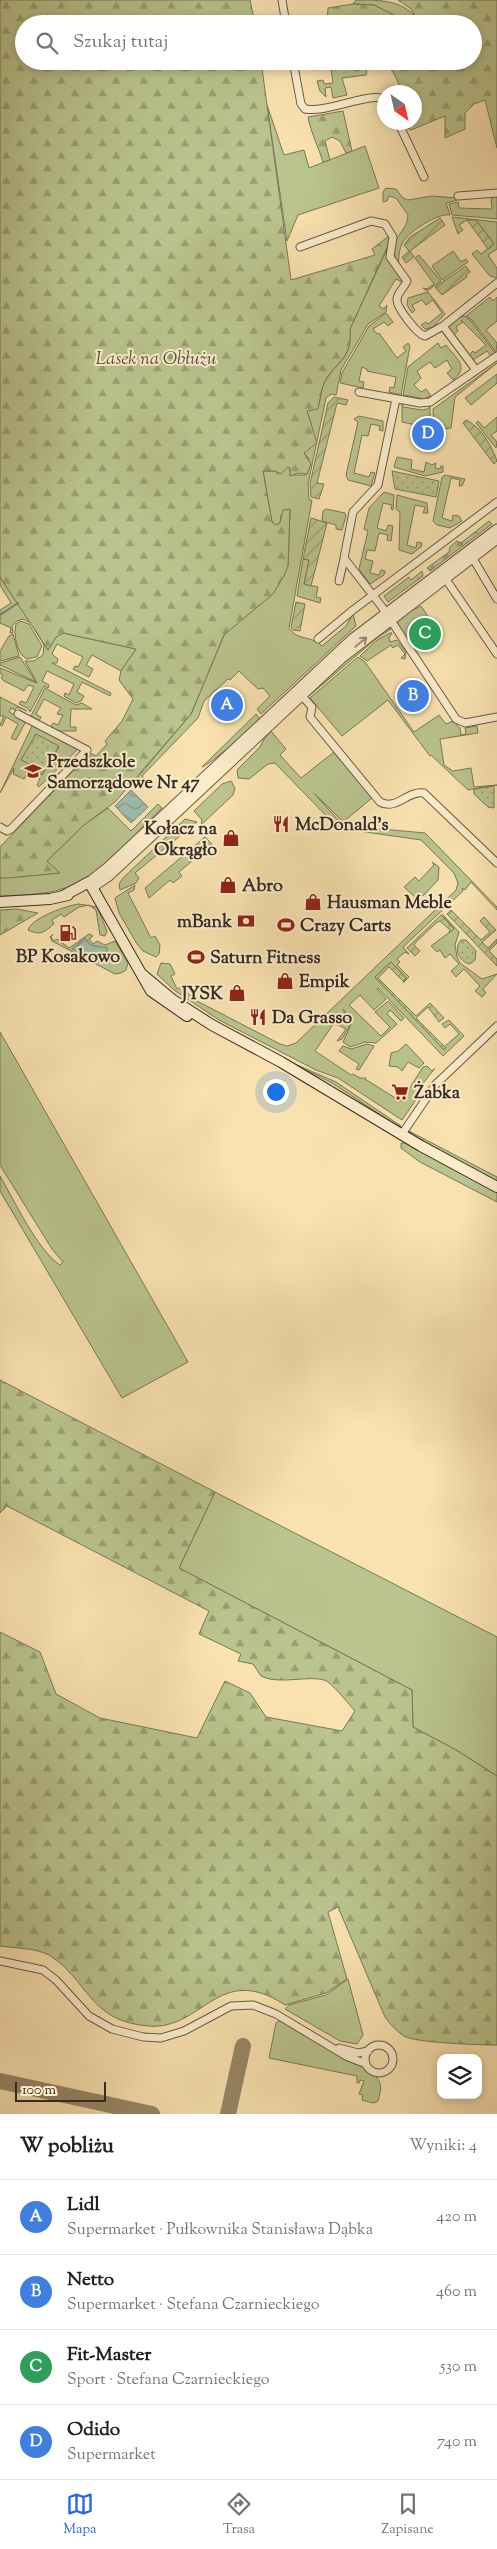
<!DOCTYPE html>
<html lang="pl">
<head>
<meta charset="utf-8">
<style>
  body { margin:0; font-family:"Sorts Mill Goudy",serif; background:#f2f2f2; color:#202124 }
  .controls { position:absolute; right:15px; bottom:15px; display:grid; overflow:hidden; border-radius:10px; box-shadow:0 2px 8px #0003 }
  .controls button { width:45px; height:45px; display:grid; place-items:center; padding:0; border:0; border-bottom:1px solid #e0e0e0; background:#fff; color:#202124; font:25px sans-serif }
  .compass { position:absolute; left:377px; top:85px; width:45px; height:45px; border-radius:50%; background:#fff; box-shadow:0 2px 8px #0003; rotate:146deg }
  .scale { position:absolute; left:15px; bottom:12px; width:91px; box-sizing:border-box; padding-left:5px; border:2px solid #362c21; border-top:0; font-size:14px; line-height:18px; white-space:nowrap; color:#362c21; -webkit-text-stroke:4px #fbeccc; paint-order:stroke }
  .you { position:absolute; left:275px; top:1091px; width:18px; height:18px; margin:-12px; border:4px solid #fff; border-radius:50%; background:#1a73e8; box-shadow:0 0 0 8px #1a73e833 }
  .badge { display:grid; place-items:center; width:32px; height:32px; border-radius:50%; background:#2563eb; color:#fff; font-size:16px; font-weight:700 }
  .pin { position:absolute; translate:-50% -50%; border:2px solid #fff; box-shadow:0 1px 5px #0006 }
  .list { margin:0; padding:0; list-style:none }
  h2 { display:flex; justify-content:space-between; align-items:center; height:65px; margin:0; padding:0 20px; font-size:21px }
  h2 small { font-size:16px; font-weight:400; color:#757577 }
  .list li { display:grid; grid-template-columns:32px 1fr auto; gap:15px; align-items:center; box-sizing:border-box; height:75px; padding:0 20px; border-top:1px solid #e0e0e0 }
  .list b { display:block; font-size:19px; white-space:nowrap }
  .list p { margin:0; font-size:16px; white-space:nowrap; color:#757577 }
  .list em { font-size:16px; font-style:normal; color:#757577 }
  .icon { flex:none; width:28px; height:28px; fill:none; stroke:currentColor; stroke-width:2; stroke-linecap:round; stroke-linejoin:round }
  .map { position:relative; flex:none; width:497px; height:2114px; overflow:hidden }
  .search { position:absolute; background:#fff; box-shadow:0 2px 8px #0003; left:15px; right:15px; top:15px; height:55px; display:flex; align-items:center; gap:12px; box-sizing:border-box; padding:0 18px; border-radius:28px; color:#757577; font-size:19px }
  .sheet { height:365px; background:#fff }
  nav { display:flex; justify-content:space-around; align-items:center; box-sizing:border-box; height:70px; border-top:1px solid #e0e0e0; background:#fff; font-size:14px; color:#757577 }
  nav a { display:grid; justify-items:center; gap:2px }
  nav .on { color:#2563eb }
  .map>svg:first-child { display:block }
</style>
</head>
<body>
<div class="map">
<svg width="497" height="2114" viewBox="0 0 497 2114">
  <defs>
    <pattern id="forest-firs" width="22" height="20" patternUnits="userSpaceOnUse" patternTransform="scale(1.25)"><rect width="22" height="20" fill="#bac48e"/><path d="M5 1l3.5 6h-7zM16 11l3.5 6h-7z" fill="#989f74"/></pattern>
    <pattern id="park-dots" width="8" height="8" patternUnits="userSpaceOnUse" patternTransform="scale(1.25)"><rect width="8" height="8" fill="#bac48e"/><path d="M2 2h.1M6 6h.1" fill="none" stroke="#989f74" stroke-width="1.8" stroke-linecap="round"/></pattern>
    <pattern id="garden-furrows" width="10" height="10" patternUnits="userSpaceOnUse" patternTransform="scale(1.25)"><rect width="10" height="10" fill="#bac48e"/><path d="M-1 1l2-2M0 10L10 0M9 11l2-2" fill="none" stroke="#989f74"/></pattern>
    <pattern id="water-waves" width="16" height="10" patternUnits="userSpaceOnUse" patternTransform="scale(1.25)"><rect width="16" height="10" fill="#9ebeac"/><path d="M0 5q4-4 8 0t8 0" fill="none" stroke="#829b8c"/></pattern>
  </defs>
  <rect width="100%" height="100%" fill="#f9e2b0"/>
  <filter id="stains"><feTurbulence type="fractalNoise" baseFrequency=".004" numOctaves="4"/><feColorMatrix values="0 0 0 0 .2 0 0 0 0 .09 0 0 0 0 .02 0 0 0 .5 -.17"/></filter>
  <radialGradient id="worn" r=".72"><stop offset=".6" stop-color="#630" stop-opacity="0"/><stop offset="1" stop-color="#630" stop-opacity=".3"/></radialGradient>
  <path fill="#bac48e" stroke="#787858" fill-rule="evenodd" d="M 356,0 C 383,0 403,0 419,21 L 417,24 L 405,22 L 374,5 L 353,4 Z
    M 330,61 L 338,61 L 340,66 L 358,71 L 362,61 L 367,72 L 366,75 L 342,78 L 347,95 L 333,98 L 331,87 L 325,88 L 326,97 L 320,91 L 317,81 L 323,80 L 324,84 L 333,83 Z
    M 267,105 L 284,155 L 304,150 L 309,168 L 365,146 L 379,188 L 298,215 L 287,241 Z
    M 386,188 L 396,189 L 403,198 L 408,200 L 432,196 L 456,198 L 457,200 L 446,203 L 450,215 C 437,213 410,231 403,242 C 399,249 398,258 399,266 C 383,237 407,237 408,215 L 396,198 L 389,196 L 387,201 L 383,202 L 383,192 Z
    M 497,194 L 497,219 L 452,215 L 449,204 L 458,202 L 459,208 L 492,209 L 491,199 Z
    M 452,217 L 497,222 L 497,249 L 488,255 L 497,268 L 497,278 L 490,276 L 472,254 L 477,250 L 481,254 L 494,244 L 476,220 L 467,220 L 459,225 L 463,230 L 458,234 Z
    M 388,247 L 389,259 L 404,283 L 396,279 L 379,306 L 384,309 L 387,305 L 386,312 L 368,324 L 341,370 L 336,395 L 331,394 L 326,398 L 308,484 L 309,500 L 312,500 L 289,628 C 297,641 311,635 322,646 L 346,626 L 353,614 L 356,626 L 261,714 L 257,709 L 270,696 L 263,688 L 258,689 L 239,671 L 230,680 L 228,679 L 204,701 L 198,718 L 142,776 L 146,780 L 140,785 L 137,778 L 191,714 L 224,635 L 246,615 L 288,566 L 290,509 L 281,515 L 280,523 L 276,525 L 272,522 L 263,471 L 275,471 L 278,474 L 288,467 L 290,468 L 290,475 L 305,475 L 309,459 L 304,453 L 311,423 L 307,411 L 318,408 C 320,400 321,389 325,381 C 338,360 352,360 350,329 Z
    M 453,251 L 461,262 L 466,259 L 468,262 L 442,280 L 432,266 Z
    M 419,255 L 441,281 L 427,291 L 423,288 L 427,289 L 434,284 L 415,258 Z
    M 428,292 L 445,314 L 433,327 L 425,329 L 421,325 L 426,322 L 428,324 L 442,313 L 433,300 L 426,305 L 422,300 L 412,305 L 415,310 L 412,313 L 407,305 L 408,298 Z
    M 490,297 L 493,301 L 497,297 L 497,321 L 486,330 L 497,343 L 496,352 L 472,320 L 466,316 Z
    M 386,313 L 393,322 L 388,326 L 384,322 L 373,329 L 377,334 L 379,333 L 397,358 L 406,351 L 403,347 L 408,343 L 410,346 L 401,395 L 389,392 L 390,387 L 394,388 L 396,377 L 367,371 L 367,369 L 362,367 L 359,381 L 364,382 L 363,388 L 340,383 L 342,373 L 369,326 Z
    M 465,316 L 471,321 L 495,353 L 491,356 L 487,351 L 473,360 L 469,355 L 473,351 L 475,353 L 486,345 L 461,320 L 463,322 L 456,327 L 458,331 L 454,335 L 448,326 L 460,317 Z
    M 438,343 L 441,348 L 446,345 C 456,358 470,367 453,380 L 447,373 L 452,369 L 447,360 L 435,368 L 430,362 L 417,371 L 421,378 L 414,385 L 421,392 L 426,389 L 431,396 L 424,399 L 403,395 L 408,367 Z
    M 497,363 L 455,397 L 451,428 L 434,430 L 433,409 Z
    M 497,374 L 497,383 L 471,405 L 465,398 Z
    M 402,403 L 403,407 L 422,410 L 428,409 L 430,405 L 430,428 L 402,422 Z
    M 359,416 L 383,421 L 383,431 L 379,430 L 380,426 L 371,424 L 368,436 L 362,435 L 354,473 L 369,477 L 371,472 L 375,473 L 371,486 L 348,480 L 346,475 L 358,422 L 354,419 Z
    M 497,417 L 497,431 L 491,435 L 497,442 L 496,448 L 476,423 L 478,421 L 484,428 Z
    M 397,457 L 412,460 L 411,469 L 424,472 L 426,462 L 432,465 L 436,463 L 435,468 L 440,469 L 441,466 L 443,466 L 443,472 L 425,476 L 394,467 Z
    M 445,475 L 465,479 L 462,486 L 459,486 L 460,480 L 451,478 L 442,518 L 452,521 L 453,515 L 459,516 L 462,521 L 450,528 L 437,525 L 433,521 L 442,477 Z
    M 384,492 L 394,495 L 393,510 L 391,509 L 392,505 L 383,503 L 377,528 L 386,531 L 388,525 L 393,526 L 391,541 L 387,540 L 388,535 L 379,533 L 375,551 L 367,550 L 365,559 L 373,561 L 370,573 L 379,575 L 381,570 L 385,571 L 384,575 L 370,584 L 359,569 L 368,531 L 364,529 L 369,508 Z
    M 397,495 L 427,503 L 428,513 L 423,513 L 425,507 L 415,505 L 407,545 L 416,548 L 417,542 L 422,543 L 421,547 L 412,554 L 399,550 L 400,512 L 396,509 Z
    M 326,509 L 345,513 L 346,516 L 342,530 L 336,529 L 336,525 L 322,521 L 323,511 Z
    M 303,559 L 309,560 L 304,584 L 318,587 L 316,597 L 321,598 L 320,603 L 297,596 Z
    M 0,577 L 31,623 L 23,619 L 17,621 L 12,626 L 13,633 L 10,633 L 11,628 L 0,623 L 0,610 L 11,603 L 0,585 Z
    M 421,606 L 429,618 L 407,639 L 396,622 L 407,613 Z
    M 21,621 L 29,624 L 42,646 L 37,657 L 27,659 C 17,655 13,634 16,624 Z
    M 384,628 L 391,629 L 377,638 L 309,696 L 329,675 Z
    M 35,630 L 48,650 L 56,637 L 63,633 L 136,649 L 121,671 L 92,655 L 86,665 L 93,669 L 89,677 L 73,669 L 75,666 L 78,667 L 83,657 L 57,644 L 52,654 L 58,659 L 57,663 L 52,663 L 111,693 L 110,696 L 82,682 L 77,692 L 84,696 L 81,701 L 76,703 L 64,696 L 65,693 L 69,695 L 74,684 L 47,671 L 42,681 L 49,685 L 48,688 L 44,686 L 30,712 L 29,709 L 19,704 L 21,701 L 26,703 L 34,687 L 28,685 L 24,691 L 4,681 L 1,678 L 3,675 L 0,673 L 0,668 L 37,683 L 25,661 L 34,661 L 43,655 L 44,645 Z
    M 390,633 L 392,633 L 389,638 L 390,642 L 397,640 L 406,652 L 405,659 L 401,658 L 405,654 L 398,645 L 393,648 L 391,645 L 367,661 L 360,656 L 377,640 Z
    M 13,634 L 19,656 L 0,661 L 0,651 L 9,636 Z
    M 20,657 L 36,682 L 0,665 L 0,663 Z
    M 358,657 L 365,662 L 414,732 L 439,715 L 446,724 L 453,721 L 460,728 L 461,735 L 466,734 L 465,728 L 477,726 L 478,733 L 440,739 L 444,765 L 453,771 L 471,768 L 474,787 L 497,785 L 468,790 L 431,755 L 430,756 L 388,700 L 342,736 L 310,698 Z
    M 45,688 L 76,705 L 82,703 L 92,709 L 71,709 L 70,727 L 76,727 L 76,731 L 59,731 L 51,727 L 53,723 L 58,725 L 63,715 L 57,714 L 61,708 L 44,699 L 36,714 L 41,717 L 39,721 L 31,716 Z
    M 0,697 L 27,711 L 17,707 L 15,710 L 11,708 L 9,712 L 26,721 L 16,740 L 11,738 L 18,724 L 6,717 L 2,726 L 0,725 L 4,716 L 0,716 Z
    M 256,714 L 260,719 C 251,728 211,764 202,767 Z
    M 33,724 L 79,748 L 39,787 L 37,785 L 40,779 L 28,772 L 24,779 L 13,774 L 14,768 L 0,793 ZM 35,734 L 59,747 L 42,775 L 31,765 Z
    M 271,731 L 286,749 L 280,755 L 301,778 L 334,752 L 372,798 L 343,822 L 314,793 L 338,820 L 349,826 L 425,833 L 497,907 L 497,910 L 471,882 L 465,890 L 462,888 L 463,891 L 403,947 L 409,954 L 405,952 L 397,959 L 400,962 L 397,965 L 409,977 L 403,983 L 406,978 L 391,962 L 375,977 L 445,1049 L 444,1047 L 459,1034 L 450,1024 L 445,1028 L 442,1024 L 449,1020 L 464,1036 L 443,1056 L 378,988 L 377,989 L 386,999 L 374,1010 L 360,995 L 349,1005 L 381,1036 L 390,1027 L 375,1012 L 388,1001 L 404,1018 L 401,1021 L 390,1010 L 387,1014 L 397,1024 L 376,1043 L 365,1042 L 350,1047 L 343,1042 L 352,1022 L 343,1009 L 350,1025 L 342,1039 L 337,1041 L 346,1029 L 334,1023 L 315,1051 L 351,1075 L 353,1074 L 360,1078 L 366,1078 L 365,1079 L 400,1101 L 402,1100 L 423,1067 L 427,1066 L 432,1071 L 435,1068 L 417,1091 L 415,1101 L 402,1120 L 338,1078 L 316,1070 L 219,1020 L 174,990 L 157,974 L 161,963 L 170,964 L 175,974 L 171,976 L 177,989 L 181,987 L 195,1000 L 280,1044 L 287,1046 L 296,1043 L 456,890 L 458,883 L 454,873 L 421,840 L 338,828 L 275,763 L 268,764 L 249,779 L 238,778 L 237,770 L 260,747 L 264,739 Z
    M 231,781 L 235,788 L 233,795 L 201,825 L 202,820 L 194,811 L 222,784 Z
    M 158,804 L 162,808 C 136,832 107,869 75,884 C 52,895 26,895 0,896 L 0,878 L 59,873 L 47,861 L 84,825 L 108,808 L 131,831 Z
    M 185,819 L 197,822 L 135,873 L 139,878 L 136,883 L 120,890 L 119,884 L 123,878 Z
    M 205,837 L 212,844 L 179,872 L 182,876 L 173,883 L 170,880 L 149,898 L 145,888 Z
    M 432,862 L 439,867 L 438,880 L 424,895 L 416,898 L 404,887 L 415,877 L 419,881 L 434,865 Z
    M 135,885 L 134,890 L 128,893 L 151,938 L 155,936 L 160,945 L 159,954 L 156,957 L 143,951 L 137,944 L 119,913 L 115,898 Z
    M 79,904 L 97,907 L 107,931 L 105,936 L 100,935 L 96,910 L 89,905 L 79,907 L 64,917 L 61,914 L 52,920 L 54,924 C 44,932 41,936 28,930 C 31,918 68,905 79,904 Z
    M 442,914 L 459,932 L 455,945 L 457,957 L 460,963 L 482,979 L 497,974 L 483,989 L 486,993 L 482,997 L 475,991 L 480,986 L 464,969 L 456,977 L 451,971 L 459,964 L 450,954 L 445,958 L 440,950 L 437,952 L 431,946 L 454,929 Z
    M 53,934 L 51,937 L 54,941 L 57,939 L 69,948 L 89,934 L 93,936 L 89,939 L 93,944 L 97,941 L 105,945 L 115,941 L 128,963 L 126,970 L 121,973 L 115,974 L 52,941 L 50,937 Z
    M 0,1032 L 188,1362 L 122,1398 L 0,1191 L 0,1176 C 14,1200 38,1251 60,1265 L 63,1262 L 52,1249 L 0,1165 Z
    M 367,1044 L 374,1046 L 359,1070 L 356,1069 L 359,1064 L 339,1051 L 343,1046 L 351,1049 Z
    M 406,1044 L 424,1063 L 419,1068 L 408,1062 L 402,1071 L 398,1067 L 389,1066 L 391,1053 L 398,1051 Z
    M 288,1061 L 336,1082 L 401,1126 L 396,1125 L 332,1083 Z
    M 409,1131 L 497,1177 L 497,1182 L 411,1134 Z
    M 401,1143 L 405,1143 L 497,1191 L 497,1202 L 420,1162 L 401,1148 Z
    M 215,1492 L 497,1637 L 497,1776 L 456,1750 L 413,1727 L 412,1690 L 179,1568 Z
    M 348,1979 L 363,2035 L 357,2044 L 340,2041 L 285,2009 L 289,2005 L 326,1995 Z
    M 279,2021 C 293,2023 368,2067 377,2078 C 383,2085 380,2093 378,2101 L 373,2103 L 362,2100 L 363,2095 L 359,2094 L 364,2081 L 360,2080 L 359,2083 L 357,2083 L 357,2076 L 269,2058 L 276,2023 Z"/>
  <path fill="url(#forest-firs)" stroke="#787858" d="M 0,0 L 250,0 L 255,24 L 24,24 L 24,61 L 261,61 L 291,280 L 375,255 L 372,249 L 390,235 L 390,241 L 350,329 C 352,360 337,360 325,381 C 321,389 320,400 318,409 L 307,411 L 317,443 L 304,453 L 311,464 L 307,474 L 298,473 L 290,476 L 290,468 L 288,467 L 281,474 L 275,471 L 263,471 L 272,522 L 276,525 L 280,523 L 283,510 L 290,509 L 288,566 L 284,576 L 273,594 L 224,635 L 191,714 L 115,802 L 84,825 L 47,861 L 60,873 L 8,878 L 0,878 L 0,847 L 90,753 L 96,756 L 107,744 L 105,741 L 122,721 L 133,699 L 119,680 L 121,671 L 136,649 L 63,633 L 56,637 L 48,650 L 0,577 Z
    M 398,0 L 497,0 L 497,148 L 485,100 L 474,104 L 465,113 L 465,129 L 445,138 L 445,116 L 411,130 L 406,127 L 404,123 L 414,122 L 414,92 L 403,92 L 393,72 L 383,61 L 473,61 L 473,24 L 417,24 L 418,21 L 411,9 Z
    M 353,4 L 374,5 L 412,24 L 327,24 L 328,8 Z
    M 343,111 L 352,151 L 346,153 L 340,141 L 332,137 L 325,141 L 330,160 L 323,162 C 318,146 311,133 308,117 Z
    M 489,521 L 492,524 L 430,571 L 427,568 L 449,552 L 450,547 L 457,541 L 461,543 Z
    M 422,571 L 423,576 L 388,602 L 384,596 L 409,577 L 411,580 Z
    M 17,909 L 38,913 L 0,935 L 0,910 Z
    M 0,1380 L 215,1492 L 179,1568 L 412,1690 L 413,1727 L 456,1750 L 497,1776 L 497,2045 C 482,2045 415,2043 404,2036 C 396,2031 390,2024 385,2017 L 338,1907 L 328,1912 L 347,1979 L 326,1993 L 285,2005 C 218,1961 203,2031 148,2026 C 88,2021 89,1980 49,1955 C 36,1948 14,1948 0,1946 L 0,1632 L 40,1652 L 56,1694 L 100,1718 L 197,1738 L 225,1681 L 250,1693 L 266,1717 L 342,1731 L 355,1711 C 347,1702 338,1690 328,1682 C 315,1673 280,1686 261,1676 L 253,1664 L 238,1661 L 241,1654 L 199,1634 L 209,1611 L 7,1506 L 0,1513 Z"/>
  <path fill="url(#park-dots)" stroke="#787858" d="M 392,471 L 439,481 L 436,497 L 395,489 Z
    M 36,734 L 59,746 L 42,775 L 31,765 L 21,760 Z
    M 494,786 L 494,808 L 488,807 L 474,794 L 474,789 Z
    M 461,940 L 466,940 L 476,951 L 475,960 L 470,964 C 459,962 453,949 461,940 Z"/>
  <path fill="url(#garden-furrows)" stroke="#787858" d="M 440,218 L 445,225 L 410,251 L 414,257 L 406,263 L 402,257 L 409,251 L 404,245 L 410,237 Z
    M 467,220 L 476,220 L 494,244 L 488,249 Z
    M 466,266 L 470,272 L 466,275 L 467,277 L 442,295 L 435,287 Z
    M 334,397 L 348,400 L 346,405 L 337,403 L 317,483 L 324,484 L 319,499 L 311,497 L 310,484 L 328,403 Z
    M 466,420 C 480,426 492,446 497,461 L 494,464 L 463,423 Z
    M 311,518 L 327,523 L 311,586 L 304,584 L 309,560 L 303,559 Z
    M 296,602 L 305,604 L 300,631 L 293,630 L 291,627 Z
    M 451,910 L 481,940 L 490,932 L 480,921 L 484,917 L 496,930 L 482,942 L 488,948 L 497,939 L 497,943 L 489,951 L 497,959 L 497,966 L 447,914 Z
    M 441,915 L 454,929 L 449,933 L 450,930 L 440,921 L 436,923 L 416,942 L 414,945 L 420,951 L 415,956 L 407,948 Z
    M 391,962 L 406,978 L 403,981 L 389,967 L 378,978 L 416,1016 L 430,1003 L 444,1018 L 439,1022 L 428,1007 L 416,1018 L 446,1048 L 444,1050 L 375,977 Z"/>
  <path fill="url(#water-waves)" stroke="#748474" d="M 131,790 L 148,807 L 131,823 L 115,806 Z
    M 85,938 L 91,945 L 108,948 L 101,963 L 72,949 Z"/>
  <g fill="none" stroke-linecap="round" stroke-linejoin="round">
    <path stroke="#748474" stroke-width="2" d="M 0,615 L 18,603"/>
    <path stroke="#988768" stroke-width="16" d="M 0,2081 L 152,2114
      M 228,2114 L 243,2046"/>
    <g stroke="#675a45" stroke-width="9">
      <path id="minor" d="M 282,0 L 286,24
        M 293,61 L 301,104 L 305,109 C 328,113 369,92 384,99
        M 398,122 L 424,177
        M 458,196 L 497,193
        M 300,247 L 371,221 L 385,224 L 393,237 L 390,257 L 407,281 C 404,288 398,292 397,299 C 396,307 417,334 425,336 L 443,326 L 497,283
        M 443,326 L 476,370
        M 359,392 L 420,403 L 430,402 L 497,356
        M 396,399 L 378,485 L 353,512 L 344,558 L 382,607 L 456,719 L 465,723 L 497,717
        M 472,557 L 497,599
        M 445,578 L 497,654
        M 339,581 L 344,559
        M 318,639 L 353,610 L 497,502
        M 302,696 L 312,707 L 310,717 L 380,802 C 396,811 408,790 424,793 L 497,863
        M 0,827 L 7,831 L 11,829 L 87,750 L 18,714
        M 402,1134 L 436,1084 L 497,1026
        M 0,1961 L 43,1970 L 56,1980 L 89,2016 L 112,2029 L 143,2037 L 161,2038 L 184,2031 L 231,2006 L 253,2005 L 276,2014 L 346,2056 L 366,2064
        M365 2059a14 14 0 1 1 28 0a14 14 0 1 1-28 0Z
        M 339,2048 L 358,2053 L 368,2051"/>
    </g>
    <g stroke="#675a45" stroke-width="11">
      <path id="tertiary" d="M 89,882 L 108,867 L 352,639 L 497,529
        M 93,887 L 109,876 L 342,658 L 497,539"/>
    </g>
    <g stroke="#362c21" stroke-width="12">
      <path id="secondary" d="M 63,896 L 89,882 L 151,991 L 187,1016
        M 0,902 L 50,899 L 68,895
        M 143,975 L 173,1000 L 212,1025 L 281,1062 L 421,1146 L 497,1187"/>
    </g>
    <use href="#minor" stroke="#fbeccc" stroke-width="7"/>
    <use href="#tertiary" stroke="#fbeccc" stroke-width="9"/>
    <use href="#secondary" stroke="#fbeccc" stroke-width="10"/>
  </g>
  <defs><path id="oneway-shaft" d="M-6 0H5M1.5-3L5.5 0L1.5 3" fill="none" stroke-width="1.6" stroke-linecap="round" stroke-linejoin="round" transform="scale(1.25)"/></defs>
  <use stroke="#988c76" href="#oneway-shaft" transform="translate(361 642) rotate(-40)"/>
  <defs>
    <g id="school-bare" transform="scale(1.35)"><path d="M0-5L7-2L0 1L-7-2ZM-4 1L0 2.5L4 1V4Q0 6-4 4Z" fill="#8f2418" stroke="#fbeccc" stroke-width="2.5" paint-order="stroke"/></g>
    <g id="restaurant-bare" transform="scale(1.35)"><path d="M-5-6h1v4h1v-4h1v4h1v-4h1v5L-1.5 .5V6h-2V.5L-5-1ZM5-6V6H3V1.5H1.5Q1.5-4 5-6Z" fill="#8f2418" stroke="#fbeccc" stroke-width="2.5" paint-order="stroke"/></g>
    <g id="shop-bare" transform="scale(1.35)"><path d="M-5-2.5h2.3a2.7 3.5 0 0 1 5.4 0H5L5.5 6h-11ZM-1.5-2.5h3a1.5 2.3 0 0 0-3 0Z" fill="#8f2418" stroke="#fbeccc" stroke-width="2.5" paint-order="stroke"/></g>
    <g id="bank-bare" transform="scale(1.35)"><path d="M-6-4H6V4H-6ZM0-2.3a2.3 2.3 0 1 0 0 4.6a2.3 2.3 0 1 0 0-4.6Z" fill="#8f2418" stroke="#fbeccc" stroke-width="2.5" paint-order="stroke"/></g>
    <g id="stadium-bare" transform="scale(1.35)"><path d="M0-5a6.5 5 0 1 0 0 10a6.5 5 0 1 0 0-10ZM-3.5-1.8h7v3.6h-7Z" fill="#8f2418" stroke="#fbeccc" stroke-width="2.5" paint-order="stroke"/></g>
    <g id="fuel-bare" transform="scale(1.35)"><path d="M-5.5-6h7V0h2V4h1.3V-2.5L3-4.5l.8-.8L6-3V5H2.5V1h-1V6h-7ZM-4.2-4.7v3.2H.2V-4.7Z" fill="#8f2418" stroke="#fbeccc" stroke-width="2.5" paint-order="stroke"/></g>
    <g id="supermarket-bare" transform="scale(1.35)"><path d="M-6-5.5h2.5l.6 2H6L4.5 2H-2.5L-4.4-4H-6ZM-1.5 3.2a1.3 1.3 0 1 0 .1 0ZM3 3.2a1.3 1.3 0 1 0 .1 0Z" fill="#8f2418" stroke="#fbeccc" stroke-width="2.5" paint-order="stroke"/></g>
  </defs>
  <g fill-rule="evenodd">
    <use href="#school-bare" x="33" y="771"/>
    <use href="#restaurant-bare" x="281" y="824"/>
    <use href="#shop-bare" x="231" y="838"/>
    <use href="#shop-bare" x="228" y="885"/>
    <use href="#shop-bare" x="313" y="902"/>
    <use href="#bank-bare" x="246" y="921"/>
    <use href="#stadium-bare" x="286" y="925"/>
    <use href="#fuel-bare" x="68" y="933"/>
    <use href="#stadium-bare" x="196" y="957"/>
    <use href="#shop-bare" x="285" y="981"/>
    <use href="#shop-bare" x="237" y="993"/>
    <use href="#restaurant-bare" x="258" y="1017"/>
    <use href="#supermarket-bare" x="400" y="1092"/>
  </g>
  <g text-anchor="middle" stroke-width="4" stroke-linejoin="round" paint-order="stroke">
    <g font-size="18" font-style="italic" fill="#57523c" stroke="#fbeccc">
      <text x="156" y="364">Lasek na Obłużu</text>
    </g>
    <g font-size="18" font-weight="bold" fill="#362c21" stroke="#fbeccc" text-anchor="start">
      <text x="47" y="767">Przedszkole<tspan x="47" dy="21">Samorządowe Nr 47</tspan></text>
      <text x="295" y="830">McDonald's</text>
      <text x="217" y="834" text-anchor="end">Kołacz na<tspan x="217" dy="21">Okrągło</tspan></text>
      <text x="242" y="891">Abro</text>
      <text x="327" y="908">Hausman Meble</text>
      <text x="232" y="927" text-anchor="end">mBank</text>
      <text x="300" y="931">Crazy Carts</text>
      <text x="68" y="962" text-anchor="middle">BP Kosakowo</text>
      <text x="210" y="963">Saturn Fitness</text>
      <text x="299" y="987">Empik</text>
      <text x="223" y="999" text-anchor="end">JYSK</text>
      <text x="272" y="1023">Da Grasso</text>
      <text x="414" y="1098">Żabka</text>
    </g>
  </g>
  <rect width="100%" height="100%" filter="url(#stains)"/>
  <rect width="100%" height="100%" fill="url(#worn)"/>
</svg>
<div class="controls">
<button><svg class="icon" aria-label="layers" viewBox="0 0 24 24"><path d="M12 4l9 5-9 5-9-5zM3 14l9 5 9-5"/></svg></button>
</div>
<svg class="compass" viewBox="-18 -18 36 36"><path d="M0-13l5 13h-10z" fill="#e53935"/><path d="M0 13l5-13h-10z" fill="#757577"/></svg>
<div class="scale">100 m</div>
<div class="you"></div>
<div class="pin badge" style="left:227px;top:705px;background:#3f7fe0">A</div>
<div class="pin badge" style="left:413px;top:696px;background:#3f7fe0">B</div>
<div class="pin badge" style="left:425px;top:634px;background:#2e9e5b">C</div>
<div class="pin badge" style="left:428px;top:434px;background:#3f7fe0">D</div>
<div class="search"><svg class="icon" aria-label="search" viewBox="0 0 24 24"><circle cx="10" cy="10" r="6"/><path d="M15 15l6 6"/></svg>Szukaj tutaj</div>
</div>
<section class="sheet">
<h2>W pobliżu<small>Wyniki: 4</small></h2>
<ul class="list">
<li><span class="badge" style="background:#3f7fe0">A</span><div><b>Lidl</b><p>Supermarket · Pułkownika Stanisława Dąbka</p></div><em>420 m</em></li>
<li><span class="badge" style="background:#3f7fe0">B</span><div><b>Netto</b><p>Supermarket · Stefana Czarnieckiego</p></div><em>460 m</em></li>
<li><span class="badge" style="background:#2e9e5b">C</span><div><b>Fit-Master</b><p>Sport · Stefana Czarnieckiego</p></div><em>530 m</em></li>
<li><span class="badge" style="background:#3f7fe0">D</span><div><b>Odido</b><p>Supermarket</p></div><em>740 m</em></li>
</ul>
</section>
<nav>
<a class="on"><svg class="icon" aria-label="map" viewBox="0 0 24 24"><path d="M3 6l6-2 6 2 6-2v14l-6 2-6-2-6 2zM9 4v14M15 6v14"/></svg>Mapa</a>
<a><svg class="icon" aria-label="directions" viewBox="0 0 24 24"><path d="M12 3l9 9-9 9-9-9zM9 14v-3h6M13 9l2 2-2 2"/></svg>Trasa</a>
<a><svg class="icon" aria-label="saved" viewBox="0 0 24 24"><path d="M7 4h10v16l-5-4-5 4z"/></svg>Zapisane</a>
</nav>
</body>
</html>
